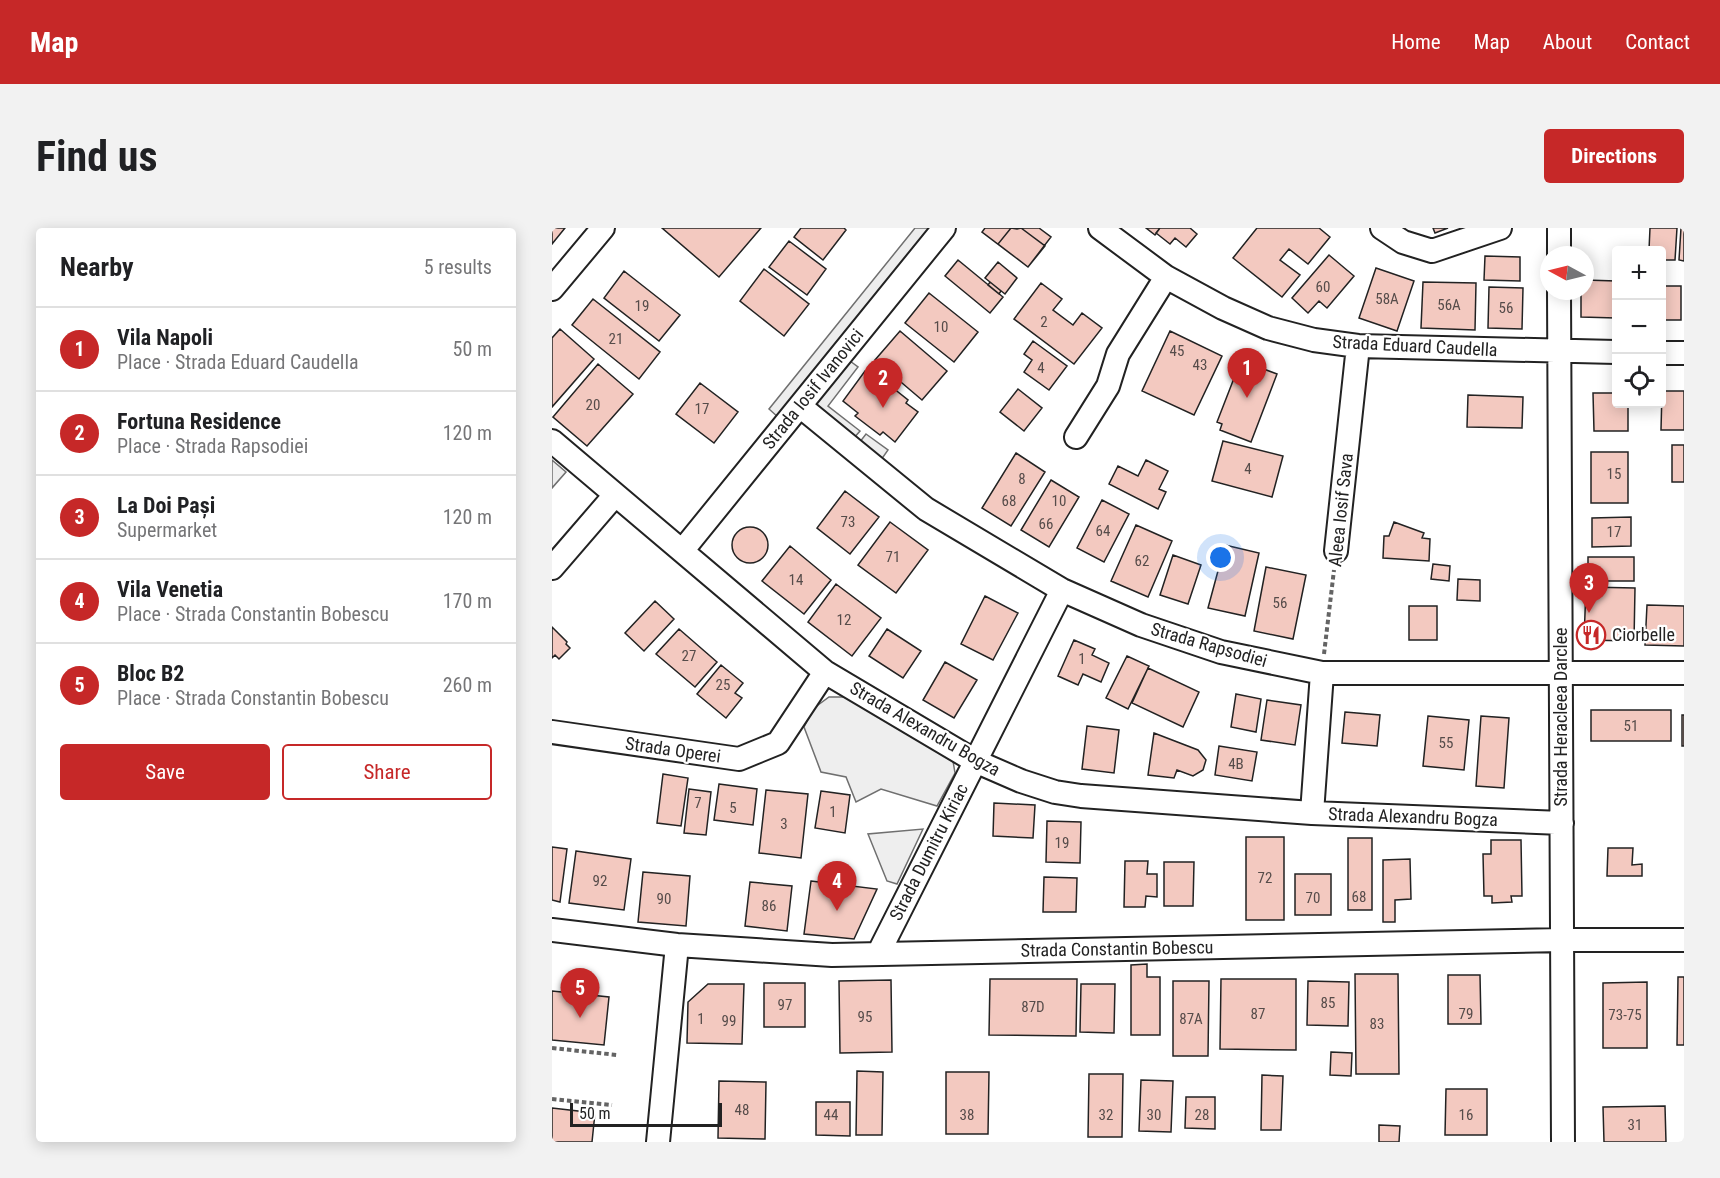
<!DOCTYPE html>
<html lang="en">
<head>
<meta charset="utf-8">
<style>
  body { margin:0; font-family:"Roboto Condensed",sans-serif; background:#f2f2f2; color:#202124 }
  .controls { position:absolute; right:18px; top:18px; display:grid; overflow:hidden; border-radius:6px; box-shadow:0 3px 15px #0003 }
  .controls button { width:54px; height:54px; display:grid; place-items:center; padding:0; border:0; border-bottom:2px solid #e0e0e0; background:#fff; color:#202124; font:30px sans-serif }
  .compass { position:absolute; left:988px; top:18px; width:54px; height:54px; border-radius:50%; background:#fff; box-shadow:0 3px 15px #0003; rotate:277deg }
  .scale { position:absolute; left:18px; bottom:15px; width:152px; box-sizing:border-box; padding-left:6px; border:3px solid #222; border-top:0; font-size:16px; line-height:21px; white-space:nowrap; color:#222; -webkit-text-stroke:4px #fff; paint-order:stroke }
  .you { position:absolute; left:669px; top:330px; width:21px; height:21px; margin:-15px; border:4px solid #fff; border-radius:50%; background:#1a73e8; box-shadow:0 0 0 9px #1a73e833 }
  .badge { display:grid; place-items:center; width:39px; height:39px; border-radius:50%; background:#c62828; color:#fff; font-size:20px; font-weight:700 }
  .pin { position:absolute; translate:-50% -50px; filter:drop-shadow(0 2px 3px #0008) }
  .pin::after { content:''; position:absolute; top:32px; width:21px; height:18px; background:inherit; clip-path:polygon(0 0,100% 0,50% 100%) }
  .list { margin:0; padding:0; list-style:none }
  h2 { display:flex; justify-content:space-between; align-items:center; height:78px; margin:0; padding:0 24px; font-size:26px }
  h2 small { font-size:20px; font-weight:400; color:#757577 }
  .list li { display:grid; grid-template-columns:39px 1fr auto; gap:18px; align-items:center; box-sizing:border-box; height:84px; padding:0 24px; border-top:2px solid #e0e0e0 }
  .list b { display:block; font-size:22px; white-space:nowrap }
  .list p { margin:0; font-size:20px; white-space:nowrap; color:#757577 }
  .list em { font-size:20px; font-style:normal; color:#757577 }
  .actions { display:flex; gap:12px; padding:18px 24px }
  .actions a { flex:1; padding:14px 0; border:2px solid #c62828; border-radius:6px; text-align:center; font-size:21px; color:#c62828 }
  .actions .main { background:#c62828; color:#fff }
  .icon { flex:none; width:33px; height:33px; fill:none; stroke:currentColor; stroke-width:2; stroke-linecap:round; stroke-linejoin:round }
  .map { position:relative; flex:none; width:1132px; height:914px; overflow:hidden; border-radius:6px }
  header { display:flex; align-items:center; gap:36px; box-sizing:border-box; height:84px; padding:0 30px; background:#c62828; color:#fff }
  header strong { font-size:28px }
  nav { display:flex; gap:33px; margin-inline-start:auto; font-size:21px }
  .intro { display:flex; align-items:center; justify-content:space-between; box-sizing:border-box; height:144px; padding:0 36px }
  h1 { margin:0; font-size:42px }
  .button { padding:15px 27px; border-radius:6px; background:#c62828; color:#fff; font-size:21px; font-weight:700 }
  main { display:flex; gap:36px; padding:0 36px }
  aside { flex:1; background:#fff; border-radius:6px; box-shadow:0 3px 15px #0003 }
  .map>svg:first-child { display:block }
</style>
</head>
<body>
<header>
<strong>Map</strong>
<nav><a>Home</a><a>Map</a><a>About</a><a>Contact</a></nav>
</header>
<div class="intro"><h1>Find us</h1><a class="button">Directions</a></div>
<main>
<aside>
<h2>Nearby<small>5 results</small></h2>
<ul class="list">
<li><span class="badge">1</span><div><b>Vila Napoli</b><p>Place · Strada Eduard Caudella</p></div><em>50 m</em></li>
<li><span class="badge">2</span><div><b>Fortuna Residence</b><p>Place · Strada Rapsodiei</p></div><em>120 m</em></li>
<li><span class="badge">3</span><div><b>La Doi Pași</b><p>Supermarket</p></div><em>120 m</em></li>
<li><span class="badge">4</span><div><b>Vila Venetia</b><p>Place · Strada Constantin Bobescu</p></div><em>170 m</em></li>
<li><span class="badge">5</span><div><b>Bloc B2</b><p>Place · Strada Constantin Bobescu</p></div><em>260 m</em></li>
</ul>
<div class="actions"><a class="main">Save</a><a>Share</a></div>
</aside>
<div class="map">
<svg width="1132" height="914" viewBox="0 0 1132 914">
  <rect width="100%" height="100%" fill="#fff"/>
  <path fill="#eee" stroke="#6f6f6f" stroke-width="1.5" d="M 0,232 L 14,244 L 0,260 Z
    M 277,469 L 297,469 L 401,533 L 403,545 L 385,578 L 329,561 L 304,574 L 294,549 L 269,544 L 252,499 L 262,480 Z
    M 371,601 L 345,656 L 335,653 L 316,606 Z"/>
  <path fill="#ededed" stroke="#6f6f6f" stroke-width="1.5" d="M 363,0 L 379,0 L 227,190 L 217,181 Z
    M 298,133 L 306,139 L 276,178 L 308,203 L 301,211 L 261,180 Z
    M 314,206 L 336,222 L 329,232 L 307,215 Z"/>
  <path fill="#f3c9c0" stroke="#222" stroke-width="1.5" d="M 0,0 L 13,0 L 0,16 Z
    M 110,0 L 209,0 L 167,49 Z
    M 249,0 L 292,0 L 294,2 L 271,32 L 242,9 Z
    M 433,0 L 487,0 L 499,9 L 476,39 L 430,4 Z
    M 459,0 L 465,1 L 469,0 L 493,18 L 476,39 L 446,16 Z
    M 594,0 L 608,0 L 603,7 Z
    M 608,0 L 638,0 L 645,6 L 634,19 L 623,10 L 618,16 L 604,5 Z
    M 705,0 L 767,0 L 778,9 L 756,36 L 737,21 L 728,32 L 748,47 L 730,69 L 681,30 Z
    M 881,0 L 896,0 L 883,5 Z
    M 1098,0 L 1125,0 L 1123,32 L 1110,32 L 1110,22 L 1097,22 Z
    M 1129,0 L 1132,0 L 1132,33 L 1127,32 Z
    M 237,13 L 274,41 L 255,67 L 217,39 Z
    M 777,27 L 802,48 L 775,80 L 767,73 L 756,85 L 740,70 Z
    M 933,28 L 968,29 L 968,53 L 932,52 Z
    M 406,32 L 451,69 L 438,85 L 393,48 Z
    M 446,34 L 465,50 L 453,66 L 433,50 Z
    M 824,40 L 862,53 L 845,103 L 807,90 Z
    M 212,41 L 257,76 L 232,108 L 188,73 Z
    M 72,43 L 128,87 L 107,113 L 52,70 Z
    M 1033,52 L 1064,53 L 1064,90 L 1029,89 L 1029,63 L 1033,63 Z
    M 438,54 L 449,63 L 447,66 L 436,57 Z
    M 871,54 L 924,55 L 923,102 L 869,100 Z
    M 489,55 L 510,71 L 501,82 L 521,97 L 530,85 L 550,100 L 522,136 L 462,91 Z
    M 1110,58 L 1129,58 L 1129,92 L 1110,92 Z
    M 937,59 L 971,60 L 970,101 L 936,100 Z
    M 377,65 L 426,104 L 402,134 L 353,95 Z
    M 41,71 L 108,124 L 87,151 L 20,97 Z
    M 8,101 L 42,131 L 0,179 L 0,110 Z
    M 348,103 L 395,143 L 370,172 L 323,132 Z
    M 618,103 L 670,128 L 642,187 L 590,163 Z
    M 481,113 L 515,138 L 497,162 L 472,144 L 480,132 L 472,126 Z
    M 693,134 L 725,146 L 699,214 L 668,202 L 670,196 L 665,194 L 686,140 L 690,141 Z
    M 46,136 L 81,166 L 35,218 L 1,189 Z
    M 313,143 L 329,155 L 331,152 L 356,172 L 354,175 L 366,184 L 343,214 L 331,204 L 328,207 L 303,188 L 306,185 L 291,173 Z
    M 148,155 L 186,184 L 162,215 L 124,186 Z
    M 466,161 L 490,180 L 472,203 L 448,184 Z
    M 1110,163 L 1132,163 L 1132,202 L 1109,202 Z
    M 1041,165 L 1064,165 L 1064,176 L 1076,176 L 1076,203 L 1042,203 Z
    M 916,167 L 971,169 L 970,200 L 915,199 Z
    M 671,213 L 731,228 L 720,269 L 660,253 Z
    M 1120,217 L 1132,217 L 1132,254 L 1120,254 Z
    M 1039,224 L 1076,224 L 1076,275 L 1039,275 Z
    M 464,225 L 493,244 L 459,298 L 430,280 Z
    M 594,232 L 616,243 L 607,261 L 614,264 L 606,281 L 557,256 L 566,238 L 586,248 Z
    M 499,252 L 527,269 L 497,319 L 469,302 Z
    M 293,263 L 327,289 L 298,326 L 265,300 Z
    M 550,272 L 577,286 L 552,334 L 525,320 Z
    M 1079,289 L 1079,318 L 1040,319 L 1040,290 Z
    M 338,294 L 376,322 L 344,365 L 306,337 Z
    M 842,294 L 872,305 L 870,310 L 878,311 L 877,333 L 831,330 L 832,308 L 837,308 Z
    M 584,297 L 620,313 L 596,369 L 559,353 Z
    M180 317a18 18 0 1 1 36 0a18 18 0 1 1-36 0Z
    M 673,317 L 707,325 L 693,388 L 656,380 Z
    M 238,318 L 279,352 L 252,386 L 210,353 Z
    M 621,327 L 649,337 L 636,376 L 608,367 Z
    M 1036,329 L 1082,329 L 1082,353 L 1036,353 Z
    M 881,336 L 898,338 L 897,353 L 879,351 Z
    M 714,339 L 754,347 L 741,411 L 702,403 Z
    M 906,351 L 928,352 L 928,373 L 905,372 Z
    M 284,356 L 329,390 L 300,428 L 256,394 Z
    M 1034,359 L 1083,360 L 1082,413 L 1032,412 Z
    M 433,368 L 466,385 L 441,432 L 409,416 Z
    M 103,373 L 122,391 L 92,423 L 73,405 Z
    M 1095,377 L 1132,378 L 1132,418 L 1093,417 Z
    M 857,378 L 885,378 L 885,412 L 857,412 Z
    M 0,399 L 15,414 L 14,416 L 18,420 L 7,431 L 3,427 L 0,430 Z
    M 127,401 L 165,434 L 143,459 L 104,426 Z
    M 335,401 L 369,423 L 351,450 L 317,428 Z
    M 522,412 L 543,421 L 540,427 L 557,435 L 549,454 L 531,446 L 526,457 L 506,448 Z
    M 575,428 L 597,438 L 576,481 L 554,470 Z
    M 393,434 L 425,452 L 402,490 L 371,472 Z
    M 169,437 L 191,455 L 183,465 L 190,470 L 174,490 L 145,466 Z
    M 596,440 L 647,464 L 631,499 L 580,475 Z
    M 684,466 L 709,471 L 704,504 L 679,499 Z
    M 715,472 L 749,477 L 743,517 L 709,512 Z
    M 1039,482 L 1119,482 L 1119,513 L 1039,513 Z
    M 793,484 L 828,487 L 825,518 L 790,515 Z
    M 1130,487 L 1132,487 L 1132,518 L 1130,518 Z
    M 876,488 L 917,492 L 912,542 L 871,538 Z
    M 929,488 L 957,490 L 952,560 L 924,558 Z
    M 535,498 L 567,502 L 562,545 L 530,541 Z
    M 602,505 L 646,522 L 654,532 L 651,542 L 641,548 L 625,542 L 622,550 L 596,547 Z
    M 667,518 L 705,524 L 700,553 L 663,547 Z
    M 111,546 L 136,550 L 129,598 L 105,595 Z
    M 167,556 L 205,561 L 201,597 L 162,592 Z
    M 137,561 L 159,564 L 154,607 L 132,605 Z
    M 214,562 L 256,566 L 249,630 L 207,625 Z
    M 269,563 L 298,567 L 293,605 L 263,600 Z
    M 442,575 L 483,577 L 481,610 L 441,608 Z
    M 495,593 L 529,594 L 528,635 L 494,634 Z
    M 694,609 L 732,609 L 732,692 L 694,692 Z
    M 796,610 L 820,610 L 820,682 L 796,682 Z
    M 939,612 L 969,612 L 970,668 L 959,668 L 960,674 L 940,675 L 940,668 L 932,668 L 931,626 L 939,626 Z
    M 0,619 L 15,621 L 8,674 L 0,672 Z
    M 1056,620 L 1081,620 L 1080,637 L 1090,636 L 1090,648 L 1055,648 Z
    M 24,623 L 79,631 L 72,682 L 17,675 Z
    M 858,631 L 859,671 L 843,672 L 843,694 L 831,694 L 831,632 Z
    M 573,633 L 596,633 L 595,646 L 605,646 L 605,669 L 594,668 L 593,679 L 572,679 Z
    M 612,634 L 642,634 L 641,678 L 612,678 Z
    M 91,644 L 138,648 L 134,698 L 86,694 Z
    M 743,646 L 779,646 L 779,687 L 743,687 Z
    M 492,649 L 525,650 L 524,684 L 491,684 Z
    M 259,653 L 325,661 L 302,711 L 252,706 Z
    M 198,654 L 240,658 L 235,703 L 193,698 Z
    M 595,736 L 595,749 L 608,749 L 608,807 L 579,807 L 579,737 Z
    M 803,746 L 846,746 L 847,846 L 804,846 Z
    M 896,747 L 928,747 L 929,796 L 896,796 Z
    M 1126,749 L 1132,749 L 1132,817 L 1125,817 Z
    M 438,751 L 525,751 L 524,808 L 437,807 Z
    M 669,751 L 744,751 L 744,822 L 668,821 Z
    M 339,752 L 340,824 L 288,825 L 287,753 Z
    M 621,753 L 657,753 L 656,828 L 621,828 Z
    M 756,753 L 797,754 L 796,798 L 755,797 Z
    M 1095,754 L 1095,820 L 1051,820 L 1051,755 Z
    M 212,755 L 253,755 L 253,799 L 212,799 Z
    M 156,756 L 192,756 L 190,816 L 135,815 L 136,774 Z
    M 529,756 L 563,756 L 562,805 L 528,804 Z
    M 0,763 L 57,769 L 52,817 L 0,812 Z
    M 779,824 L 800,825 L 799,848 L 778,847 Z
    M 305,843 L 331,844 L 330,907 L 304,907 Z
    M 394,844 L 437,844 L 436,906 L 394,906 Z
    M 537,846 L 571,846 L 570,909 L 536,909 Z
    M 710,847 L 731,848 L 729,902 L 709,902 Z
    M 589,852 L 621,853 L 619,904 L 587,903 Z
    M 167,853 L 214,854 L 213,911 L 166,910 Z
    M 894,861 L 935,861 L 935,907 L 893,907 Z
    M 634,869 L 663,869 L 663,901 L 633,900 Z
    M 264,874 L 298,874 L 298,908 L 264,907 Z
    M 1113,878 L 1114,914 L 1052,914 L 1051,879 Z
    M 0,880 L 43,885 L 40,914 L 0,914 Z
    M 827,897 L 848,898 L 847,914 L 827,914 Z"/>
  <g fill="none" stroke-linecap="round" stroke-linejoin="round">
    <g stroke="#222" stroke-width="26">
      <path id="minor" d="M 548,0 L 614,49 L 671,80 L 716,100 L 762,112 L 806,118 L 1064,124
        M 830,0 L 851,14 L 880,23 L 948,0
        M 1007,0 L 1007,27
        M 0,61 L 51,0
        M 1007,63 L 1011,914
        M 1110,125 L 1132,125
        M 248,178 L 374,281 L 510,362 L 589,397 L 669,424 L 770,445 L 1132,445
        M 524,209 L 556,158 L 566,126 L 614,49
        M 0,213 L 273,444 L 423,533 L 469,553 L 503,564 L 529,568 L 760,585 L 1010,595
        M 130,323 L 392,0
        M 784,323 L 806,118
        M 0,340 L 63,267
        M 0,504 L 187,531 L 226,515 L 273,444
        M 760,585 L 770,445
        M 0,702 L 125,717 L 280,727 L 1010,712 L 1132,712
        M 326,726 L 510,362
        M 106,914 L 125,717"/>
    </g>
    <path stroke="#646464" stroke-width="4" stroke-dasharray="4.5 3" stroke-linecap="butt" d="M 772,426 L 782,342
      M 0,820 L 65,827
      M 0,871 L 60,877"/>
    <use href="#minor" stroke="#fff" stroke-width="22"/>
  </g>
  <defs>
    <g id="restaurant-ring" transform="scale(1.5)"><circle r="9.5" fill="#fff" stroke="#c62828" stroke-width="1.5"/><path d="M-5-6h1v4h1v-4h1v4h1v-4h1v5L-1.5 .5V6h-2V.5L-5-1ZM5-6V6H3V1.5H1.5Q1.5-4 5-6Z" fill="#c62828"/></g>
  </defs>
  <g fill-rule="evenodd">
    <use href="#restaurant-ring" x="1039" y="407"/>
  </g>
  <g text-anchor="middle" stroke-width="4.5" stroke-linejoin="round" paint-order="stroke">
    <g font-size="15" fill="#564c4a">
      <text x="771" y="64">60</text>
      <text x="835" y="76">58A</text>
      <text x="897" y="82">56A</text>
      <text x="90" y="83">19</text>
      <text x="954" y="85">56</text>
      <text x="492" y="99">2</text>
      <text x="389" y="104">10</text>
      <text x="64" y="116">21</text>
      <text x="625" y="128">45</text>
      <text x="648" y="142">43</text>
      <text x="489" y="145">4</text>
      <text x="41" y="182">20</text>
      <text x="150" y="186">17</text>
      <text x="696" y="246">4</text>
      <text x="1062" y="251">15</text>
      <text x="470" y="256">8</text>
      <text x="457" y="278">68</text>
      <text x="507" y="278">10</text>
      <text x="296" y="299">73</text>
      <text x="494" y="301">66</text>
      <text x="551" y="308">64</text>
      <text x="1062" y="309">17</text>
      <text x="341" y="334">71</text>
      <text x="590" y="338">62</text>
      <text x="244" y="357">14</text>
      <text x="728" y="380">56</text>
      <text x="292" y="397">12</text>
      <text x="137" y="433">27</text>
      <text x="530" y="436">1</text>
      <text x="171" y="462">25</text>
      <text x="1079" y="503">51</text>
      <text x="894" y="520">55</text>
      <text x="684" y="541">4B</text>
      <text x="146" y="580">7</text>
      <text x="181" y="585">5</text>
      <text x="281" y="589">1</text>
      <text x="232" y="601">3</text>
      <text x="510" y="620">19</text>
      <text x="713" y="655">72</text>
      <text x="48" y="658">92</text>
      <text x="807" y="674">68</text>
      <text x="761" y="675">70</text>
      <text x="112" y="676">90</text>
      <text x="217" y="683">86</text>
      <text x="776" y="780">85</text>
      <text x="233" y="782">97</text>
      <text x="481" y="784">87D</text>
      <text x="706" y="791">87</text>
      <text x="914" y="791">79</text>
      <text x="1073" y="792">73-75</text>
      <text x="313" y="794">95</text>
      <text x="149" y="796">1</text>
      <text x="639" y="796">87A</text>
      <text x="177" y="798">99</text>
      <text x="825" y="801">83</text>
      <text x="190" y="887">48</text>
      <text x="279" y="892">44</text>
      <text x="415" y="892">38</text>
      <text x="554" y="892">32</text>
      <text x="602" y="892">30</text>
      <text x="650" y="892">28</text>
      <text x="914" y="892">16</text>
      <text x="1083" y="902">31</text>
    </g>
    <g font-size="18" fill="#222" stroke="#fff">
      <text transform="translate(863 118) rotate(3)" y="6">Strada Eduard Caudella</text>
      <text transform="translate(261 161) rotate(-51)" y="6">Strada Iosif Ivanovici</text>
      <text transform="translate(789 282) rotate(-84)" y="6">Aleea Iosif Sava</text>
      <text transform="translate(657 417) rotate(16)" y="6">Strada Rapsodiei</text>
      <text transform="translate(1009 489) rotate(-90)" y="6">Strada Heracleea Darclee</text>
      <text transform="translate(373 501) rotate(30)" y="6">Strada Alexandru Bogza</text>
      <text transform="translate(121 522) rotate(8)" y="6">Strada Operei</text>
      <text transform="translate(861 589) rotate(2)" y="6">Strada Alexandru Bogza</text>
      <text transform="translate(377 624) rotate(-63)" y="6">Strada Dumitru Kiriac</text>
      <text transform="translate(565 721) rotate(-1)" y="6">Strada Constantin Bobescu</text>
    </g>
    <g font-size="18" fill="#222" stroke="#fff" text-anchor="start">
      <text x="1060" y="413">Ciorbelle</text>
    </g>
  </g>
</svg>
<div class="controls">
<button>+</button>
<button>−</button>
<button><svg class="icon" aria-label="locate" viewBox="0 0 24 24"><circle cx="12" cy="12" r="6"/><path d="M12 2v4M12 18v4M2 12h4M18 12h4"/></svg></button>
</div>
<svg class="compass" viewBox="-18 -18 36 36"><path d="M0-13l5 13h-10z" fill="#e53935"/><path d="M0 13l5-13h-10z" fill="#757577"/></svg>
<div class="scale">50 m</div>
<div class="you"></div>
<div class="pin badge" style="left:695px;top:170px">1</div>
<div class="pin badge" style="left:331px;top:180px">2</div>
<div class="pin badge" style="left:1037px;top:385px">3</div>
<div class="pin badge" style="left:285px;top:683px">4</div>
<div class="pin badge" style="left:28px;top:790px">5</div>
</div>
</main>
</body>
</html>
